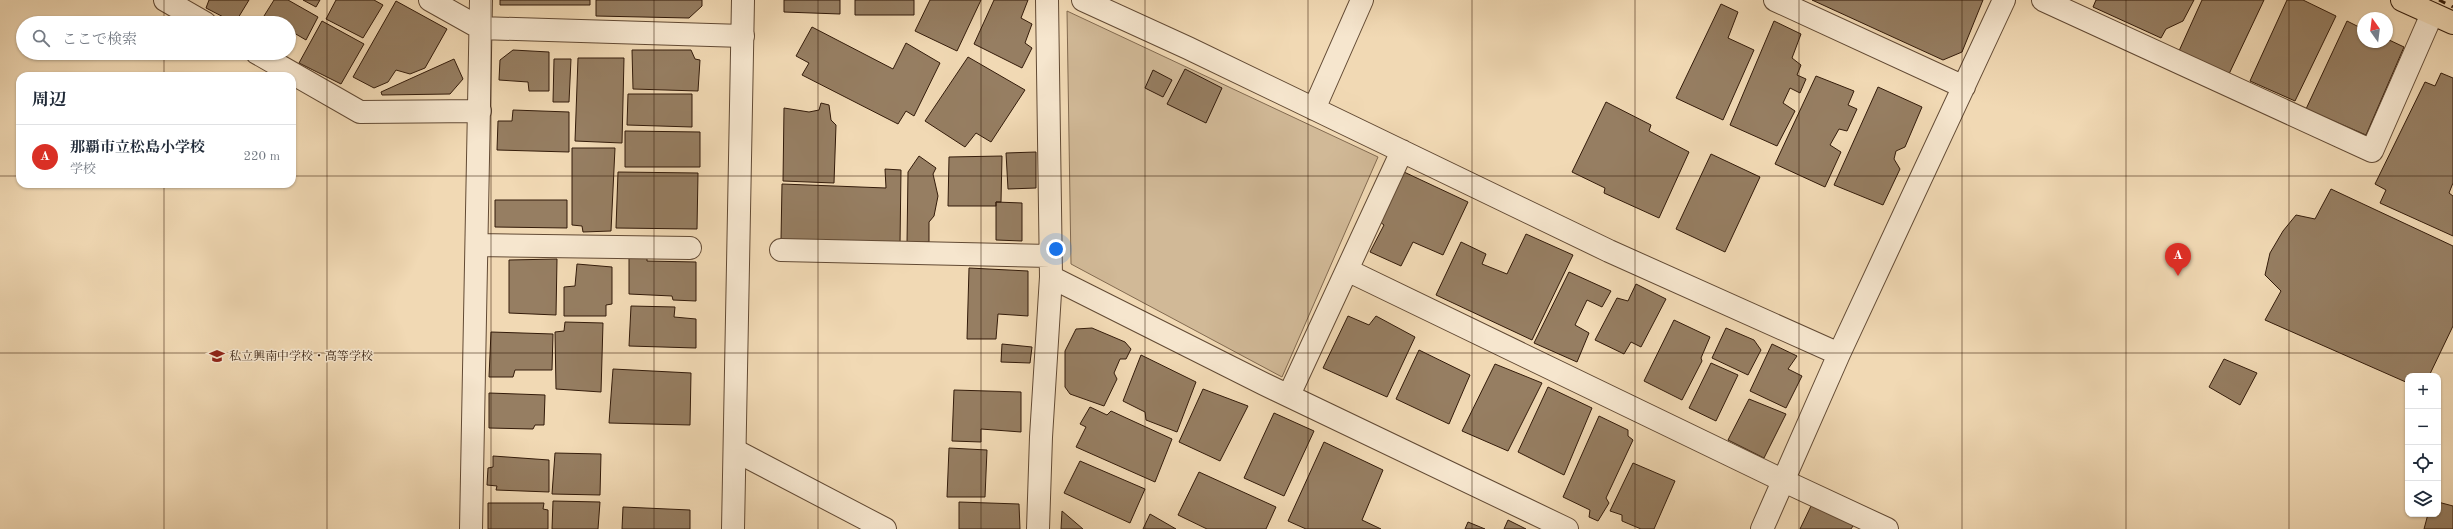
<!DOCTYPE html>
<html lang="ja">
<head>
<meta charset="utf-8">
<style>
  body { margin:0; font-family:"Old Standard TT","Noto Serif JP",serif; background:#f2f2f3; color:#1f2937 }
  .controls { position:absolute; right:12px; bottom:12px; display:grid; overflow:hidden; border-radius:8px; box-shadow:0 1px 3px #0004 }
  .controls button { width:36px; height:36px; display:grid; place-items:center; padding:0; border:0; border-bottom:1px solid #e0e1e3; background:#fff; color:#1f2937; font:20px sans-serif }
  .compass { position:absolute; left:2357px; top:12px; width:36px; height:36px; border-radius:50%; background:#fff; box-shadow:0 1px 3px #0004; rotate:346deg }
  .you { position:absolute; left:1056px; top:249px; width:14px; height:14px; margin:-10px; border:3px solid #fff; border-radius:50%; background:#1a73e8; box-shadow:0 0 0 6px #1a73e833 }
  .badge { display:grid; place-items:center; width:26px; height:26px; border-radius:50%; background:#d93025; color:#fff; font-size:13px; font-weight:700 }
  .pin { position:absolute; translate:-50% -33px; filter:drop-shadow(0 1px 2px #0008) }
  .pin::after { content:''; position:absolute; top:21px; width:14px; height:12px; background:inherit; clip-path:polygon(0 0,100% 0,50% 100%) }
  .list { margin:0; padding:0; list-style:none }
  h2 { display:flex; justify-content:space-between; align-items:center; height:52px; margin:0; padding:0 16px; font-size:17px }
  h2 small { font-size:13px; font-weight:400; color:#747a83 }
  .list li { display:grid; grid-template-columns:26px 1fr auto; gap:12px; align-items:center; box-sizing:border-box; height:64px; padding:0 16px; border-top:1px solid #e0e1e3 }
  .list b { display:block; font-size:15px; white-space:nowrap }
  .list p { margin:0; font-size:13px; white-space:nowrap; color:#747a83 }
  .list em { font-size:13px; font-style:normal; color:#747a83 }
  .icon { flex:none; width:22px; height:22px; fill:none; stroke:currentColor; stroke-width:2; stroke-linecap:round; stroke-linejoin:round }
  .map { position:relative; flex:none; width:2453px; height:529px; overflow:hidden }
  .search { position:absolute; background:#fff; box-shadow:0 1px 3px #0004; left:16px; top:16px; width:280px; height:44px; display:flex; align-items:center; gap:10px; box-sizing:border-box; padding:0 14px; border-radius:22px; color:#747a83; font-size:15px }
  .panel { position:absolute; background:#fff; box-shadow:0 1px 3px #0004; left:16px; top:72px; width:280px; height:116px; border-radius:12px }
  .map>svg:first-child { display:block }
</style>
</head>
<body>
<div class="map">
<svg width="2453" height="529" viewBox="0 0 2453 529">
  <rect width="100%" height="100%" fill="#f1d9b4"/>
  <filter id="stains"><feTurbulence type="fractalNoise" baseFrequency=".005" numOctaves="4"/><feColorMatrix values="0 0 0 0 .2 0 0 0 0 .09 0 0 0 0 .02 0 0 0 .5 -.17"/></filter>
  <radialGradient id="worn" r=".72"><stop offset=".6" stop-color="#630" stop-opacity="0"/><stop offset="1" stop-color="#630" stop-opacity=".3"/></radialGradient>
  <path fill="#d1b997" stroke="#826a50" d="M 1067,11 L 1378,157 L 1282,377 L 1071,264 Z"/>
  <path fill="#967e62" stroke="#331b0a" d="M 209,0 L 249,0 L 235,23 L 206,8 Z
    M 274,0 L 288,0 L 318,17 L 306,40 L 289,30 L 289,23 L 277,23 L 264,16 Z
    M 303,0 L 320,0 L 316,7 Z
    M 336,0 L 374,0 L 383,5 L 363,38 L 326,19 Z
    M 500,0 L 590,0 L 590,5 L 500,5 Z
    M 596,0 L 702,0 L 702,6 L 689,18 L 596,16 Z
    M 784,0 L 840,0 L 840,14 L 784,12 Z
    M 855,0 L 914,0 L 914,15 L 855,15 Z
    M 930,0 L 981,0 L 957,51 L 915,31 Z
    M 994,0 L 1028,0 L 1021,18 L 1032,24 L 1025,43 L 1032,48 L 1022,68 L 974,44 Z
    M 1812,0 L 1983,0 L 1962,52 L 1943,60 Z
    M 2096,0 L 2194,0 L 2183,21 L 2166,29 L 2161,38 L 2093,7 Z
    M 2202,0 L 2264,0 L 2229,74 L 2179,51 Z
    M 2287,0 L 2303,0 L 2336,16 L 2295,101 L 2250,81 Z
    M 396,1 L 447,29 L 425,68 L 410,74 L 396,70 L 388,82 L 374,88 L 353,77 Z
    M 1721,4 L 1738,12 L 1728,38 L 1754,50 L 1723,120 L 1676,98 Z
    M 322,21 L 364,44 L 341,84 L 299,63 Z
    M 1774,21 L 1801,34 L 1792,58 L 1801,65 L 1797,75 L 1806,79 L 1800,93 L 1790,88 L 1783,103 L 1795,111 L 1777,146 L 1730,125 Z
    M 2347,21 L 2363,29 L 2363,42 L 2387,42 L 2387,39 L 2404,47 L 2366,135 L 2306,109 Z
    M 812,27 L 893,69 L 906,43 L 940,63 L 914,116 L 906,111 L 898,124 L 802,75 L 809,63 L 796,56 Z
    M 513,50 L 549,52 L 549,91 L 529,91 L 528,82 L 499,80 L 500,60 Z
    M 632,50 L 691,50 L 695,59 L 700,60 L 698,91 L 633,89 Z
    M 968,57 L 1025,90 L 991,142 L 976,133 L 965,147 L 925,121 Z
    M 578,58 L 624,58 L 622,143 L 575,141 Z
    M 454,59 L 463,79 L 450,94 L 382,95 L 381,92 Z
    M 554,59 L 571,59 L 569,102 L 553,102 Z
    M 1185,69 L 1222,88 L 1206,123 L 1167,104 Z
    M 1153,70 L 1172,80 L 1163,97 L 1145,88 Z
    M 2441,73 L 2453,78 L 2453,183 L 2449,193 L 2453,196 L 2453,236 L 2380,203 L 2386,190 L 2375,184 L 2425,82 L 2435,86 Z
    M 1816,76 L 1854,91 L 1848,105 L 1857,109 L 1847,131 L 1839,129 L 1830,145 L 1841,152 L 1825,187 L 1775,164 Z
    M 1878,87 L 1922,107 L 1905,147 L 1896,151 L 1894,159 L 1900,169 L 1883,205 L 1834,185 Z
    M 628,94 L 692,94 L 692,127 L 627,125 Z
    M 1606,102 L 1651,125 L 1649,131 L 1689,152 L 1659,218 L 1604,193 L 1605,188 L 1572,172 Z
    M 821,103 L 829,105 L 831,120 L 836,125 L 834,183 L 783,181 L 784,108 L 809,112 L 819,110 Z
    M 513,110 L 569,112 L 569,152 L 497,150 L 498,121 L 512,121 Z
    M 625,131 L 700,132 L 700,167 L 625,167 Z
    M 572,148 L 615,148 L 611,231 L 583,232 L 582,226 L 572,225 Z
    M 1036,152 L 1036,188 L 1008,189 L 1006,153 Z
    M 1711,154 L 1760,177 L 1725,252 L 1676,229 Z
    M 919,156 L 936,168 L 933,174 L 938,196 L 934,216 L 929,222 L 929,242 L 907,243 L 908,172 Z
    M 1002,156 L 1001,202 L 996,202 L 996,206 L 948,206 L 949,157 Z
    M 885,169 L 901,170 L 900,245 L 781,240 L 782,184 L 886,188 Z
    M 618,172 L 698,173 L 697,229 L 616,228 Z
    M 1404,172 L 1468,202 L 1443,255 L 1413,242 L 1401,266 L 1370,252 L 1384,225 L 1380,222 Z
    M 2331,189 L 2453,246 L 2453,326 L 2429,376 L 2408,376 L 2408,383 L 2265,320 L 2281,291 L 2265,275 L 2270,253 L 2283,231 L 2296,215 L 2315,219 Z
    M 495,200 L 567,200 L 567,228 L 495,227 Z
    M 996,202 L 1022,203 L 1022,241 L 996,240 Z
    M 1526,234 L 1573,255 L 1532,340 L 1436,295 L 1461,242 L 1486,254 L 1482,264 L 1507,274 Z
    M 647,257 L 647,261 L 696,262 L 696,301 L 673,300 L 672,296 L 629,294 L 629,258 Z
    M 557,259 L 556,315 L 509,313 L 509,260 Z
    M 577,264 L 612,267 L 612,304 L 606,305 L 606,316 L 564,316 L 564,287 L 575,286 Z
    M 969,268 L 1028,271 L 1028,316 L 998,314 L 996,339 L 967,339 Z
    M 1569,272 L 1611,291 L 1602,307 L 1587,300 L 1575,325 L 1589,333 L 1577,362 L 1534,343 Z
    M 1636,284 L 1666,299 L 1641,347 L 1631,342 L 1624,354 L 1595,340 L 1617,298 L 1628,301 Z
    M 631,306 L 675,307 L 674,317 L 696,319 L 696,348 L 629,346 Z
    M 1348,316 L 1369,325 L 1376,316 L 1415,337 L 1387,397 L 1323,368 Z
    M 1674,320 L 1710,337 L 1701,358 L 1702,361 L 1682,400 L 1644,381 Z
    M 565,322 L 603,323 L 601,392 L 556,389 L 555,332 L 564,331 Z
    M 1092,328 L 1125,342 L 1131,349 L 1126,359 L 1120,359 L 1114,373 L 1117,379 L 1104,406 L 1070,394 L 1065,387 L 1065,351 L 1076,329 Z
    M 1726,328 L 1754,340 L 1761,350 L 1748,375 L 1712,358 Z
    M 491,332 L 553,334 L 552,370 L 515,370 L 513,377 L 489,377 Z
    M 1002,344 L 1032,347 L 1030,363 L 1001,362 Z
    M 1772,344 L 1797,356 L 1788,369 L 1802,376 L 1786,408 L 1750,391 Z
    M 1419,350 L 1470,375 L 1449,424 L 1396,399 Z
    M 1141,355 L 1196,382 L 1177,432 L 1146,420 L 1145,412 L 1123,401 Z
    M 2224,359 L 2257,373 L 2240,405 L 2209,387 Z
    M 1711,363 L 1738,375 L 1716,421 L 1689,408 Z
    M 1495,364 L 1542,383 L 1508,451 L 1462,431 Z
    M 613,369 L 691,373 L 690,425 L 609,423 Z
    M 1548,387 L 1592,408 L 1564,475 L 1518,452 Z
    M 1203,389 L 1248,406 L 1220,461 L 1179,442 Z
    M 954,390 L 1021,392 L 1021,432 L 981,429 L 981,442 L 952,441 Z
    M 489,393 L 545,395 L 544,425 L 535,425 L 533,429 L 489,428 Z
    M 1749,399 L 1786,414 L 1764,458 L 1728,440 Z
    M 1090,407 L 1107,415 L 1111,411 L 1172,439 L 1155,482 L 1076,447 L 1086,427 L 1080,424 Z
    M 1274,413 L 1314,431 L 1284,496 L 1244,478 Z
    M 1599,416 L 1628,430 L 1628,436 L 1633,440 L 1606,498 L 1609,503 L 1598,521 L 1589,517 L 1590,510 L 1563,497 Z
    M 1324,442 L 1383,470 L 1362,520 L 1381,529 L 1306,529 L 1288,521 Z
    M 949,448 L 987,450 L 985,497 L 947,497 Z
    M 555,453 L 601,454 L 600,495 L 552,494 Z
    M 493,456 L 549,460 L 549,492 L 496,490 L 497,486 L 487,485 L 488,468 L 493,467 Z
    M 1080,461 L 1145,489 L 1130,523 L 1064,493 Z
    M 1633,463 L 1675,481 L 1654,529 L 1641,529 L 1622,521 L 1622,515 L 1610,511 Z
    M 1199,472 L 1276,507 L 1266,529 L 1207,529 L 1178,515 Z
    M 553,501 L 600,502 L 598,529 L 552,529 Z
    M 959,502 L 1019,504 L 1020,529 L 959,529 Z
    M 2438,502 L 2453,506 L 2453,529 L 2424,529 L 2428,514 L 2438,514 Z
    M 488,503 L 544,503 L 543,509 L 548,510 L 548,529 L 488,529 Z
    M 1812,504 L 1855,523 L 1851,529 L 1800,529 Z
    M 623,507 L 690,510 L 690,529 L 622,529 Z
    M 1062,511 L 1083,529 L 1061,529 Z
    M 1150,514 L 1176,529 L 1143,529 Z
    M 1508,520 L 1526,529 L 1504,529 Z
    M 1468,522 L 1485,529 L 1465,529 Z"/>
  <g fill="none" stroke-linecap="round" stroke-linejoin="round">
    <g stroke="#624a34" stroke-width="24">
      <path id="minor" d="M 165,0 L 205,23
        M 430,0 L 480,28 L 743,36
        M 1083,0 L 1188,48 L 1609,251 L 1839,354
        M 1775,0 L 1964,87
        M 2043,0 L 2372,151 L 2432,14
        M 257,53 L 360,112 L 480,111
        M 1314,109 L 1362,0
        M 477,245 L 690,248
        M 781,250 L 1050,256
        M 1347,270 L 1784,481 L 1887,529
        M 1051,277 L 1264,384 L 1567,529
        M 1289,395 L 1402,151
        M 736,451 L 885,529
        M 471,529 L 481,0
        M 1038,529 L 1041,437 L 1051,277 L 1047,0
        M 1762,529 L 1839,354 L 2004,0"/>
    </g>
    <g stroke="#624a34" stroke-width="24">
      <path id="tertiary" d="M 733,529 L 743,0"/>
    </g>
    <g stroke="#331b0a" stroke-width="24">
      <path id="primary" d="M 2402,0 L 2453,23"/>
    </g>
    <use href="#minor" stroke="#f6e6ce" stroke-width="22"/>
    <use href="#tertiary" stroke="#f6e6ce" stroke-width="22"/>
    <use href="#primary" stroke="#f1d9b4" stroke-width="22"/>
    <path stroke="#331b0a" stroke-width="3" stroke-dasharray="7 7" stroke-linecap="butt" d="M 2439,0 L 2453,7"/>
  </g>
  <path fill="none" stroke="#331b0a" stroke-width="1" stroke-opacity="0.55" d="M 164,0 L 164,23M 327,0 L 327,529M 491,0 L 491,529M 654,0 L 654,529M 818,0 L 818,529M 981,0 L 981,529M 1145,0 L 1145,529M 1308,0 L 1308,529M 1472,0 L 1472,529M 1635,0 L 1635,529M 1799,0 L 1799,529M 1962,0 L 1962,529M 2126,0 L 2126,529M 2289,0 L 2289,529M 164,53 L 164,76M 0,176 L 20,176M 292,176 L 2453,176M 164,184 L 164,529M 0,353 L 2453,353"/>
  <defs>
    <g id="school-bare" transform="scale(1.2)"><path d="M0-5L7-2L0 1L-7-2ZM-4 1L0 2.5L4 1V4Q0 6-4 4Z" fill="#8f2418" stroke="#f6e6ce" stroke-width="2.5" paint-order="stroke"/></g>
  </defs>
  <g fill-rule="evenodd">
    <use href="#school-bare" x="217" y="356"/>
  </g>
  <g text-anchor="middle" stroke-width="3" stroke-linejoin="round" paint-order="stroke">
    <g font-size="12" fill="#331b0a" stroke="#f6e6ce" text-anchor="start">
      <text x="229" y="360">私立興南中学校・高等学校</text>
    </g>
  </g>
  <rect width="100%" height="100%" filter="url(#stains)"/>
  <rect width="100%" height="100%" fill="url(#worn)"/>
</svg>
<div class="controls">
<button>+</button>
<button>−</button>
<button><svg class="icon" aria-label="locate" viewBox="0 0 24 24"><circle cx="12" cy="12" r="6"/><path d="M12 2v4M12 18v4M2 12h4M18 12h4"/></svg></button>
<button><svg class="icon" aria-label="layers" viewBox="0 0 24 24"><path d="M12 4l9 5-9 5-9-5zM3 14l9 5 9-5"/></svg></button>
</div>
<svg class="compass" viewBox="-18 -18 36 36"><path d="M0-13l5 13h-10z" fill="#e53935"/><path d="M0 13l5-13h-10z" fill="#747a83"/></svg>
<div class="you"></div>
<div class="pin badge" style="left:2178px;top:276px">A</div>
<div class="search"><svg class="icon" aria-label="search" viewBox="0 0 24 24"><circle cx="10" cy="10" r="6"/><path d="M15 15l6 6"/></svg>ここで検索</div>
<section class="panel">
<h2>周辺<small></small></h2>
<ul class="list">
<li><span class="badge">A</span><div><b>那覇市立松島小学校</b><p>学校</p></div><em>220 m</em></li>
</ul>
</section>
</div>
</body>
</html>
